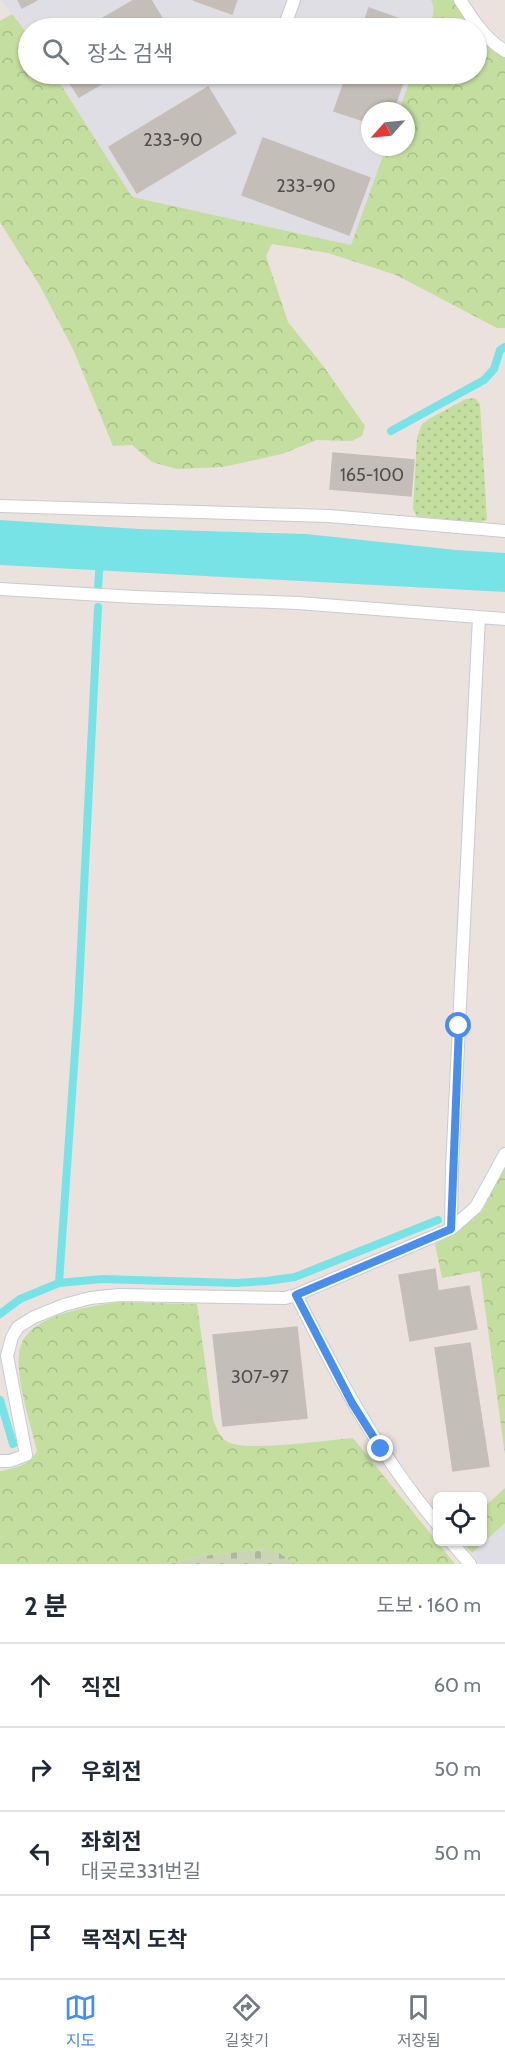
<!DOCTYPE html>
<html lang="ko">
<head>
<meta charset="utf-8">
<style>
  body { margin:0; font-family:Cabin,"Noto Sans KR",sans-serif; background:#f2f2f3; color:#1f2937 }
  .controls { position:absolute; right:18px; bottom:18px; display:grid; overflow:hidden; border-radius:9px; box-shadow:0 2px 4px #0004 }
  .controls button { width:54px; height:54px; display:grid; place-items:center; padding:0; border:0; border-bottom:2px solid #e0e1e3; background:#fff; color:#1f2937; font:30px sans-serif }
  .compass { position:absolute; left:361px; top:102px; width:54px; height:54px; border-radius:50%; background:#fff; box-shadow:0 2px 4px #0004; rotate:243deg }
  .stop { position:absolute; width:18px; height:18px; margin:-14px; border:4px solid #498eed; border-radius:50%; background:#fff }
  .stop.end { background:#498eed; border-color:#fff; box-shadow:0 2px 6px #0008 }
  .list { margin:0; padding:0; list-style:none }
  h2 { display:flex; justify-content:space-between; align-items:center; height:78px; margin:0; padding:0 24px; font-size:26px }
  h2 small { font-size:20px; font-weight:400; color:#747a83 }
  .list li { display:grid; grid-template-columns:39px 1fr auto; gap:18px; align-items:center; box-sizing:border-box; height:84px; padding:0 24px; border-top:2px solid #e0e1e3 }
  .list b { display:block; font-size:22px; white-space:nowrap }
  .list p { margin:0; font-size:20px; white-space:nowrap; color:#747a83 }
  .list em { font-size:20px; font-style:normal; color:#747a83 }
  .icon { flex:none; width:33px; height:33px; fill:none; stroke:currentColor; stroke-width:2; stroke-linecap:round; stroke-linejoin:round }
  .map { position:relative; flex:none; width:505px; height:1564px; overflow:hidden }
  .search { position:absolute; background:#fff; box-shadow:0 2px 4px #0004; left:18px; right:18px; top:18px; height:66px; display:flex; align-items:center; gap:15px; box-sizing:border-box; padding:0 21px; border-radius:33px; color:#747a83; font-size:22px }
  .sheet { height:414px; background:#fff }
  nav { display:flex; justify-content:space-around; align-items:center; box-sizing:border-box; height:84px; border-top:2px solid #e0e1e3; background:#fff; font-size:16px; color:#747a83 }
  nav a { display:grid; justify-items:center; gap:3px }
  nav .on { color:#498eed }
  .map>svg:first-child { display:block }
</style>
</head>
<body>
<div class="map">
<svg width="505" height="1564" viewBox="0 0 505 1564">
  <defs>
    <pattern id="forest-crowns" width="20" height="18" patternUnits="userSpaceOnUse" patternTransform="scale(1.5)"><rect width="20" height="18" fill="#c3de9e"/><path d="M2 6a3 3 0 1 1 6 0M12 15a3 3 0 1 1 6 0" fill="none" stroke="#a8bf88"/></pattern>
    <pattern id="cemetery-stones" width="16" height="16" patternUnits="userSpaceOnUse" patternTransform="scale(1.5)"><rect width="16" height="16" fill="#ccd4b6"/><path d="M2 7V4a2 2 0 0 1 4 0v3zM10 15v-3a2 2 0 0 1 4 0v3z" fill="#afb69d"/></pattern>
    <pattern id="garden-dots" width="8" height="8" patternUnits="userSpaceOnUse" patternTransform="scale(1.5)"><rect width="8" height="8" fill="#c3de9e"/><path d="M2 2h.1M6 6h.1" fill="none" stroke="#a8bf88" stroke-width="1.8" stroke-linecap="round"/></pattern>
  </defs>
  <rect width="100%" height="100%" fill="#ebe2de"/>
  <path fill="#dedee4" d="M 1,0 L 431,0 L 434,3 L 432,19 L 429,28 L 28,28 L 28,35 Z
    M 54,74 L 412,74 L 399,111 L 370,111 L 370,147 L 386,147 L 351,245 L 132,197 Z
    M 505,1523 L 505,1564 L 480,1564 L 472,1553 Z"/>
  <path fill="url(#forest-crowns)" d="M 431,0 L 453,0 L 470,28 L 429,28 C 432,20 436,8 431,0 Z
    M 12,14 L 28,35 L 28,74 L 54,74 L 132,197 L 351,245 L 386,147 L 406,147 L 406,111 L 399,111 L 412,74 L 476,74 L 477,38 L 505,58 L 505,328 L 497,328 L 396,275 L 328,253 L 272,244 L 266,256 L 288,322 L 324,367 L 365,426 L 362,436 L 352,441 L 317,440 L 282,454 L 223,467 L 177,469 L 152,462 L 132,445 L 113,446 L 73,349 L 40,286 L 0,222 L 0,21 Z
    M 505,1166 L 505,1455 L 480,1271 L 442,1278 L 435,1244 L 454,1234 L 482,1211 Z
    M 120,1302 L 197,1304 L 213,1419 C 216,1427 219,1437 228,1442 C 247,1452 328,1440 353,1438 L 455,1564 L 295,1564 L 264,1549 L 203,1556 L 168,1564 L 0,1564 L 0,1471 C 16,1468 29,1465 37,1451 C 31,1425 12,1369 21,1345 C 32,1314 91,1306 120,1302 Z
    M 505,1488 L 505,1523 L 472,1553 L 462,1542 L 482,1542 L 483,1508 Z"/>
  <path fill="url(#cemetery-stones)" d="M 264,1549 L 279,1553 L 295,1564 L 168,1564 L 203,1556 Z"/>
  <path fill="url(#garden-dots)" d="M 475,398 L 480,404 L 487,520 L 480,522 L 417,517 L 413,509 L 417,438 L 421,426 L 427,420 L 466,399 Z"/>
  <path fill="#78e3e6" d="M 0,520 L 139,529 L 306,534 L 456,550 L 505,553 L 505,592 L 0,565 Z"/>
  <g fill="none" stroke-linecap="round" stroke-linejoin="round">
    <path stroke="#78e3e6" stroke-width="8" d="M 391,431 L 484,380 L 494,369 L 500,350 L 505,347
      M 98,587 L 100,561
      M 59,1283 L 102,1279 L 236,1283 L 267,1281 L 295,1277 L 438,1220
      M 0,1314 L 20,1299 L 59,1283 L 78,1008 L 98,607
      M 0,1400 L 13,1444"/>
  </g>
  <path fill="#c4beb9" stroke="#c7beb7" stroke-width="1.5" d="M 18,0 L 37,0 L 22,8 Z
    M 134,0 L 151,0 L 168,28 L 86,28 Z
    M 193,0 L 237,0 L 232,14 Z
    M 369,8 L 422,27 L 422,28 L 362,28 Z
    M 64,74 L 118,74 L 79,97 Z
    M 347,74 L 406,74 L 393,111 L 370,111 L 370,123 L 334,111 Z
    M 208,87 L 236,133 L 137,193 L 109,147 Z
    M 263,138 L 370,178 L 349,235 L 242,195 Z
    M 333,453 L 414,460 L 411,496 L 330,489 Z
    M 435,1269 L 438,1291 L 469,1286 L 477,1329 L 410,1341 L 399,1275 Z
    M 297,1327 L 307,1418 L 223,1426 L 213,1335 Z
    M 470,1343 L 489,1466 L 453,1471 L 435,1348 Z"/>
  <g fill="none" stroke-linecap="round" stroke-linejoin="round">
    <g stroke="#c6cbd3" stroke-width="14">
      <path id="lane" d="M 460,0 C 473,20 484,38 505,51
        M 286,22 L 294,0
        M 0,506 L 329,516 L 505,531
        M 0,589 L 136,597 L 298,603 L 505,619
        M 451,1229 L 452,1168 L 479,617
        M 296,1295 C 337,1376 379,1455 438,1525
        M 0,1461 L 10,1461 L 26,1455 L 7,1356 L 12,1337 L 18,1327 L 34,1317 L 64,1305 L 90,1298 L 119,1295 L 285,1298 L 296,1295 L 451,1229 L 476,1207 L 505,1154
        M 451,1542 L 470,1564"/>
    </g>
    <use href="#lane" stroke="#fff" stroke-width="12"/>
  </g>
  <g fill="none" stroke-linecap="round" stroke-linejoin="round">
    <path stroke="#498eed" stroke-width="8" d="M 381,1449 L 352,1403 L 296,1295 L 451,1229 L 459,1026"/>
  </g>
  <g text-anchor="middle" stroke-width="4.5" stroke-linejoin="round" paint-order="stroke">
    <g font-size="18" fill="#51504e">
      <text x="173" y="146">233-90</text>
      <text x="306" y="192">233-90</text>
      <text x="372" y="481">165-100</text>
      <text x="260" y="1383">307-97</text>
    </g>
  </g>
</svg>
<div class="controls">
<button><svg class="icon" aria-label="locate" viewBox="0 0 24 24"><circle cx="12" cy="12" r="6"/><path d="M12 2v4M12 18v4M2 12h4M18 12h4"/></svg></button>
</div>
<svg class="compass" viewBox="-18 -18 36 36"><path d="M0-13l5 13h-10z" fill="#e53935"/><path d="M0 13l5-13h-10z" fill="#747a83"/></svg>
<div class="stop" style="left:459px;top:1026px"></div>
<div class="stop end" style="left:381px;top:1449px"></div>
<div class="search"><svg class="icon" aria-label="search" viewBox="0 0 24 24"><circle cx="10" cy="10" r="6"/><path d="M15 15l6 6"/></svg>장소 검색</div>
</div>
<section class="sheet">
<h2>2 분<small>도보 · 160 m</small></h2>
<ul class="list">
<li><svg class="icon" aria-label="ahead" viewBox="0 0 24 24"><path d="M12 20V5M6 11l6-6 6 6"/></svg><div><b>직진</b></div><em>60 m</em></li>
<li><svg class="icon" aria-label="right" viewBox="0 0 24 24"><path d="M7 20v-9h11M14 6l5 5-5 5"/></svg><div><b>우회전</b></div><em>50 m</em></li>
<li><svg class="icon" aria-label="left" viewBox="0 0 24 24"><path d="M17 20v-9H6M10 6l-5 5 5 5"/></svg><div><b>좌회전</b><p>대곶로331번길</p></div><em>50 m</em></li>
<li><svg class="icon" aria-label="arrive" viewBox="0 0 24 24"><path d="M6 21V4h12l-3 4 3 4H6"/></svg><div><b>목적지 도착</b></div></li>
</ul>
</section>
<nav>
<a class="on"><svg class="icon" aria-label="map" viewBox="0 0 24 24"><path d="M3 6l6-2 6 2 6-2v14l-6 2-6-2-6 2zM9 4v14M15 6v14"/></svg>지도</a>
<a><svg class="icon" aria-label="directions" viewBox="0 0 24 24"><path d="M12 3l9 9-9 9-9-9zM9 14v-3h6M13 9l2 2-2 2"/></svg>길찾기</a>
<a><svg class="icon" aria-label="saved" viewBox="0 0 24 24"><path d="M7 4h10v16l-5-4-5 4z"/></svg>저장됨</a>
</nav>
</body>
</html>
